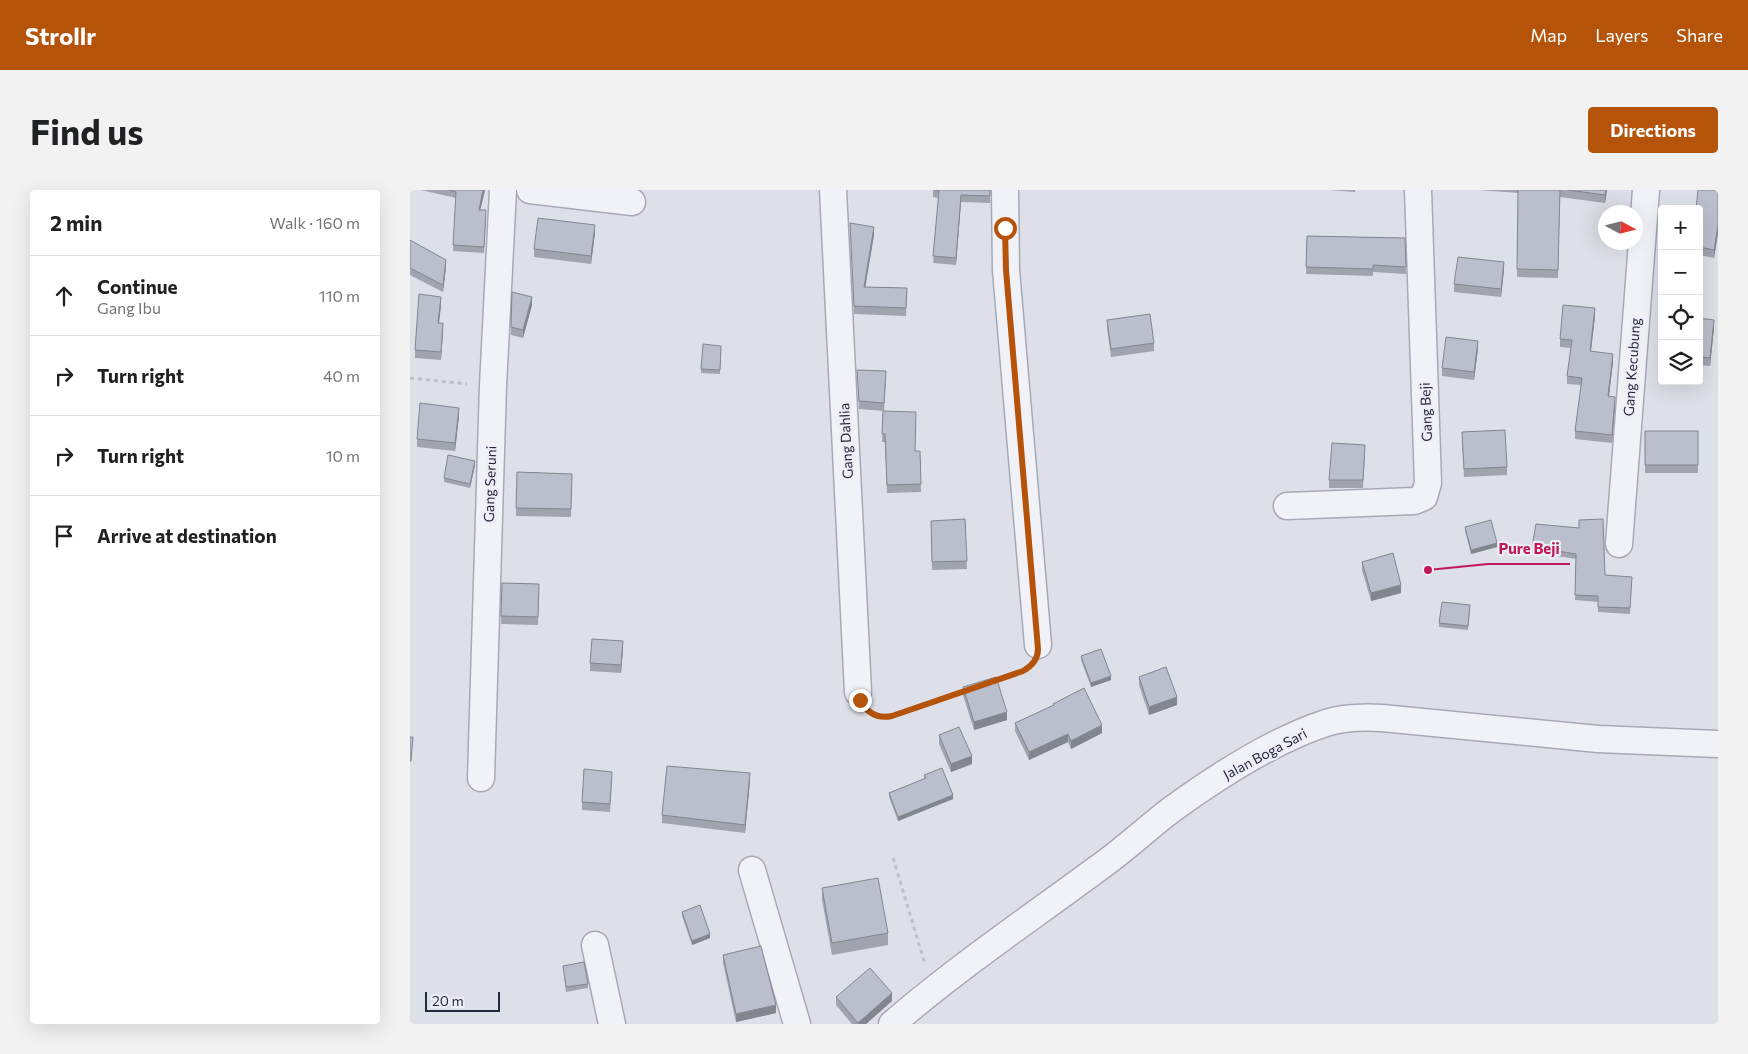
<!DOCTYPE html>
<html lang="en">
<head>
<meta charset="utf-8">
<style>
  body { margin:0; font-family:Commissioner,sans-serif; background:#f2f2f2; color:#202124 }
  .controls { position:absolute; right:15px; top:15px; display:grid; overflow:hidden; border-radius:5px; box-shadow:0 5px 20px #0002 }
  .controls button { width:45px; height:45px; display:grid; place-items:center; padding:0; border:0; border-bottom:1px solid #e0e0e0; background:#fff; color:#202124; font:25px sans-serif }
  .compass { position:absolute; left:1188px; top:15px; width:45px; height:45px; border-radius:50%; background:#fff; box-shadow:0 5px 20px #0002; rotate:97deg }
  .scale { position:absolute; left:15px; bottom:12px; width:75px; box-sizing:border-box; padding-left:5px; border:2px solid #262a41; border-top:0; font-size:14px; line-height:18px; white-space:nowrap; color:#262a41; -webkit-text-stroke:4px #edeff6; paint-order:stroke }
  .stop { position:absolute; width:15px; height:15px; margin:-11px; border:4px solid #b45309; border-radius:50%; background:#fff }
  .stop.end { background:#b45309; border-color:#fff; box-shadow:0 1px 5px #0008 }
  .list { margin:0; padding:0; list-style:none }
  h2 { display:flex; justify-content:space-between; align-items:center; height:65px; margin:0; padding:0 20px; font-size:21px }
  h2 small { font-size:16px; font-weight:400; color:#757577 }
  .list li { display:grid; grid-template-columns:32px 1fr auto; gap:15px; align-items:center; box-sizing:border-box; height:80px; padding:0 20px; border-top:1px solid #e0e0e0 }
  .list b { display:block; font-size:19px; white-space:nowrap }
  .list p { margin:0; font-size:16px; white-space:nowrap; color:#757577 }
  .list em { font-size:16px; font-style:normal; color:#757577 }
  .icon { flex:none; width:28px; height:28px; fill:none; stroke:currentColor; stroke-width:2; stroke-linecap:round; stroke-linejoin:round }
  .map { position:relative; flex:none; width:1308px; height:834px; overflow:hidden; border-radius:5px }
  header { display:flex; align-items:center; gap:30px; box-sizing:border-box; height:70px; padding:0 25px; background:#b45309; color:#fff }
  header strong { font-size:24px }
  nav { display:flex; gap:28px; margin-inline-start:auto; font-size:18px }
  .intro { display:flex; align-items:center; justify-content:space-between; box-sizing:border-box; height:120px; padding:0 30px }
  h1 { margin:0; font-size:35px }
  .button { padding:12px 22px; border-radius:5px; background:#b45309; color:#fff; font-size:18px; font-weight:700 }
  main { display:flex; gap:30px; padding:0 30px }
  aside { flex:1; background:#fff; border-radius:5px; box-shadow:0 5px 20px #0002 }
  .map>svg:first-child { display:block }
</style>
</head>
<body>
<header>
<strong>Strollr</strong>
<nav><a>Map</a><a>Layers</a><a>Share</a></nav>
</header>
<div class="intro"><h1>Find us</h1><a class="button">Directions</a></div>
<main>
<aside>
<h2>2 min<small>Walk · 160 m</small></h2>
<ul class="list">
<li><svg class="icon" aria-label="ahead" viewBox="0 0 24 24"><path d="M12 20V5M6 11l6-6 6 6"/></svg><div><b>Continue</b><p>Gang Ibu</p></div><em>110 m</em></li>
<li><svg class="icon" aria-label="right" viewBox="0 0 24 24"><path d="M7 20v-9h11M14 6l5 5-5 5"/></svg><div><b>Turn right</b></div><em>40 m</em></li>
<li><svg class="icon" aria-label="right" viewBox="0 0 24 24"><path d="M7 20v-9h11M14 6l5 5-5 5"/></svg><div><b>Turn right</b></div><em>10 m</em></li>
<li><svg class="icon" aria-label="arrive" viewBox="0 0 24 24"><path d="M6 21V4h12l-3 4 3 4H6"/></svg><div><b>Arrive at destination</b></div></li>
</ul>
</aside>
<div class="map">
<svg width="1308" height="834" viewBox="0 0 1308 834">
  <rect width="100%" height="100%" fill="#dee0e9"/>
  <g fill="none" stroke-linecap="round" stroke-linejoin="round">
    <g stroke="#a7a9b7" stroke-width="29">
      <path id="minor" d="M 120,0 L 222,12
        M 423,0 L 448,502
        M 595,0 L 596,80 L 628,455
        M 877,316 L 1004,311 L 1014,307 L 1018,293 L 1008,0
        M 1209,354 L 1236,0
        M 71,588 L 83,196 L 93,0
        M 342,680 L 387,834
        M 185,755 L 202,834
        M 482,834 C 547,778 618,730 687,679 C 713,661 736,639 761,620 C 805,588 864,550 916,533 C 934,527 953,527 972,528 L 1188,549 L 1308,554"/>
    </g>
    <path stroke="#bcbec8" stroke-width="3" stroke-dasharray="4 4" stroke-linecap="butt" d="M 0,188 L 57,194
      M 584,491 L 618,478
      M 461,523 L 469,526 L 482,526 L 555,501
      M 483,668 L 515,774"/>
    <use href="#minor" stroke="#f1f2f7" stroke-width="26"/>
  </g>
  <path fill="#a1a3af" d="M 11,0 L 75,0 L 70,20 L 76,26 L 74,63 L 43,61 L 46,8 Z
    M 523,0 L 580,0 L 580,13 L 551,12 L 546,75 L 523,73 L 529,8 L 523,7 Z
    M 919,0 L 945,0 L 945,2 Z
    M 1069,0 L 1197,0 L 1195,13 L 1150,7 L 1148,88 L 1107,87 L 1108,3 Z
    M 1308,0 L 1308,43 L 1304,68 L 1289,65 L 1289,19 Z
    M 440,33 L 464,45 L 455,97 L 497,98 L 496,126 L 444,124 Z
    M 185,43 L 181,74 L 124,67 L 124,59 Z
    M 897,46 L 995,48 L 996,84 L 963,82 L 963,86 L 896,84 Z
    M 0,50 L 36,77 L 33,102 L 0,85 Z
    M 1094,80 L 1091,107 L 1044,102 L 1044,94 Z
    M 31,115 L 29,133 L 33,141 L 31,170 L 5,168 L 5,160 Z
    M 122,115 L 113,148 L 101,145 L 101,137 Z
    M 1185,126 L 1181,161 L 1203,172 L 1199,206 L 1205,215 L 1202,253 L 1165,249 L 1165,241 L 1171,195 L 1157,194 L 1157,186 L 1161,158 L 1150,157 L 1150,149 Z
    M 1289,128 L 1304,138 L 1300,176 L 1289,175 Z
    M 697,130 L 744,153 L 744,161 L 701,167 L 697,138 Z
    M 311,156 L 310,184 L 291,183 L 291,179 Z
    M 1068,159 L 1064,190 L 1032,186 L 1032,178 Z
    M 447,180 L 476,189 L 474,221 L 449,219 Z
    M 473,221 L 505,261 L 510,261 L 511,302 L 477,303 L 475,252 L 472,252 Z
    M 49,226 L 45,261 L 7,257 L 7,249 Z
    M 1235,241 L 1288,241 L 1288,283 L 1235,283 Z
    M 1052,250 L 1097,277 L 1097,285 L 1054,287 Z
    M 955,263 L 953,298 L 919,298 L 919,290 Z
    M 65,275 L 60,298 L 34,292 L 34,288 Z
    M 107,282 L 162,284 L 161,327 L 106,326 Z
    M 555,329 L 557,379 L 522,380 L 521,339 Z
    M 1126,334 L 1195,385 L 1222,387 L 1220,424 L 1188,422 L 1188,412 L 1165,410 L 1166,369 L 1122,362 L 1122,357 Z
    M 1055,337 L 1087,357 L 1061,364 L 1055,341 Z
    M 952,372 L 991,403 L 961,411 L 952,380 Z
    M 92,393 L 129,394 L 128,435 L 91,434 Z
    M 1060,419 L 1058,440 L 1029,437 L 1029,433 Z
    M 213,459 L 211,483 L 180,481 L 180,473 Z
    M 671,466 L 701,490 L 681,497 L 671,470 Z
    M 729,487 L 767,515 L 739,525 L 729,495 Z
    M 553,497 L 597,530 L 564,540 L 553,505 Z
    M 643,514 L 692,543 L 661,559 L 658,552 L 619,570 L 605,541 L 605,533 L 643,516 Z
    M 529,545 L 562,574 L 541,582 L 529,554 Z
    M 514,585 L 543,609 L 488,631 L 479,607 L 479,603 L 514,589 Z
    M 202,590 L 200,622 L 172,620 L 172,612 Z
    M 340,591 L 335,643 L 252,633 L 252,625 Z
    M 412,698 L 478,743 L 478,755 L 422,765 L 412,710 Z
    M 272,722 L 300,748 L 282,755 L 272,726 Z
    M 313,765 L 366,823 L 326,832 L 313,773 Z
    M 153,776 L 178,794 L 178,798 L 156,802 Z
    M 426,807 L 482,811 L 456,834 L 442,834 L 426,815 Z"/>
  <path fill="#83858f" d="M 73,0 L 75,0 L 69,26 L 69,20 Z
    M 1196,0 L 1197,0 L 1195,13 L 1195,5 Z
    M 551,5 L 551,12 L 546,75 L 546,68 Z
    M 185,35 L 185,43 L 181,74 L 181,66 Z
    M 1308,35 L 1308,43 L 1304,68 L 1304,60 Z
    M 464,37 L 464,45 L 454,105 L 454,97 Z
    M 36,70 L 36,77 L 33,102 L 33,95 Z
    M 1094,72 L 1094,80 L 1091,107 L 1091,99 Z
    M 31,107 L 31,115 L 28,141 L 28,133 Z
    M 122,107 L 122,115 L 113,148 L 113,140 Z
    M 1185,118 L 1185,126 L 1180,169 L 1180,161 Z
    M 1304,130 L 1304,138 L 1300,176 L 1300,168 Z
    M 33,133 L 33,141 L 31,170 L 31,162 Z
    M 1068,151 L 1068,159 L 1064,190 L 1064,182 Z
    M 1203,164 L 1203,172 L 1198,214 L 1198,206 Z
    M 1205,207 L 1205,215 L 1202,253 L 1202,245 Z
    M 49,218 L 49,226 L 45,261 L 45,253 Z
    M 65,271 L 65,275 L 60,298 L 60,294 Z
    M 1087,353 L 1087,357 L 1061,364 L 1061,360 Z
    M 991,395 L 991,403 L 961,411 L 961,403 Z
    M 213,451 L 213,459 L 211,483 L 211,475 Z
    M 701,486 L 701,490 L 681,497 L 681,493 Z
    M 767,507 L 767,515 L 739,525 L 739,517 Z
    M 597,522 L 597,530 L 564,540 L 564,532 Z
    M 692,535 L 692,543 L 661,559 L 661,551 Z
    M 658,544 L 658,552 L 619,570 L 619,562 Z
    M 562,566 L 562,574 L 541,582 L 541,574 Z
    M 340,583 L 340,591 L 335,643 L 335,635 Z
    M 543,605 L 543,609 L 488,631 L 488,627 Z
    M 300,744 L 300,748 L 282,755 L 282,751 Z
    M 482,803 L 482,811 L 456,834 L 448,834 L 448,833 Z
    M 366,815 L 366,823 L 326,832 L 326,824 Z"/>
  <path fill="#bbbecc" stroke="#83858f" d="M 39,0 L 73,0 L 69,20 L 76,20 L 74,57 L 43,55 L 46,2 Z
    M 525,0 L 580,0 L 580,6 L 551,5 L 546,68 L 523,66 L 529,1 Z
    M 1108,0 L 1150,0 L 1148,80 L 1107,79 Z
    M 1158,0 L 1196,0 L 1195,5 Z
    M 1288,0 L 1308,0 L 1308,35 L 1304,60 L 1289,57 L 1289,19 L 1286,19 Z
    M 128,28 L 185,35 L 181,66 L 124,59 Z
    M 440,33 L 464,37 L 454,97 L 497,98 L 496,118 L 444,116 Z
    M 897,46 L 995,48 L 996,77 L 963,75 L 963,79 L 896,77 Z
    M 0,50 L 36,70 L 33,95 L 0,78 Z
    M 1048,67 L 1094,72 L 1091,99 L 1044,94 Z
    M 102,102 L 122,107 L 113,140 L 101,137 Z
    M 9,104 L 31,107 L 28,133 L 33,133 L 31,162 L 5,160 Z
    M 1153,115 L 1185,118 L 1180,161 L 1203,164 L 1198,206 L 1205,207 L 1202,245 L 1165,241 L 1172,188 L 1157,186 L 1162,150 L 1150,149 Z
    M 740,124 L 744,153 L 701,159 L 697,130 Z
    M 1289,128 L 1304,130 L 1300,168 L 1289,167 Z
    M 1036,147 L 1068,151 L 1064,182 L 1032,178 Z
    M 293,154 L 311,156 L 310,180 L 291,179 Z
    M 447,180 L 476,181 L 474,213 L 449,211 Z
    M 10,213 L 49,218 L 45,253 L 7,249 Z
    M 473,221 L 506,222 L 505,261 L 510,261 L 511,294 L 477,295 L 475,244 L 472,244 Z
    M 1095,240 L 1097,277 L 1054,279 L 1052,242 Z
    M 1235,241 L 1288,241 L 1288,275 L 1235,275 Z
    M 922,253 L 955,255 L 953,290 L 919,290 Z
    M 38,265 L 65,271 L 60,294 L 34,288 Z
    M 107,282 L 162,284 L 161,319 L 106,318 Z
    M 555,329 L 557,371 L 522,372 L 521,331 Z
    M 1193,329 L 1195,385 L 1222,387 L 1220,418 L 1188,417 L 1188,406 L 1165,405 L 1166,364 L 1122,357 L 1126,334 L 1169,338 L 1169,330 Z
    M 1081,330 L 1087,353 L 1061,360 L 1055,337 Z
    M 983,363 L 991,395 L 961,403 L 952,372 Z
    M 92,393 L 129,394 L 128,427 L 91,426 Z
    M 1032,412 L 1060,415 L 1058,436 L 1029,433 Z
    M 182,449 L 213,451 L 211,475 L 180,473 Z
    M 691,459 L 701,486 L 681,493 L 671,466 Z
    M 756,477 L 767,507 L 739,517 L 729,487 Z
    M 586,487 L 597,522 L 564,532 L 553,497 Z
    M 674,498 L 692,535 L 661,551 L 658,544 L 619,562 L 605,533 L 644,515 L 643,514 Z
    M 549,537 L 562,566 L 541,574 L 529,545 Z
    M 0,547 L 3,547 L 1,571 L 0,571 Z
    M 257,576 L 340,583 L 335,635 L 252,625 Z
    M 532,578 L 543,605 L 488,627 L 479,603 L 516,588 L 514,585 Z
    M 174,579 L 202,582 L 200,614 L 172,612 Z
    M 468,688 L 478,743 L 422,753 L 412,698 Z
    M 290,715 L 300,744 L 282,751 L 272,722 Z
    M 351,756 L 366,815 L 326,824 L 313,765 Z
    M 174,772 L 178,794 L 156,797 L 153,776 Z
    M 460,778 L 482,803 L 448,833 L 426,807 Z"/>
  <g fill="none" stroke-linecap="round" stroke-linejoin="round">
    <path stroke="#b45309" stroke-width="6" d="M 450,510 C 457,523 468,529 482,526 L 613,481 C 622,476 628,469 628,459 L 596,80 L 595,38"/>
  </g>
  <g text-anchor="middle" stroke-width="4.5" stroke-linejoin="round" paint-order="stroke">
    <g font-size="14" fill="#262a41" stroke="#edeff6">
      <text transform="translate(1222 177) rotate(-86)" y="5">Gang Kecubung</text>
      <text transform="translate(1016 222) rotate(-92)" y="5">Gang Beji</text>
      <text transform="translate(436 251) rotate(-93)" y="5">Gang Dahlia</text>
      <text transform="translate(80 294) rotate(-88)" y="5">Gang Seruni</text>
      <text transform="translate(855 564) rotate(-28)" y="5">Jalan Boga Sari</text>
    </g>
  </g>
  <path fill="none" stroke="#c2185b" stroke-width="2" d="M1018 380L1078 374H1160"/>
  <circle fill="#c2185b" stroke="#edeff6" stroke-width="2" cx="1018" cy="380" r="5"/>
  <g font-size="15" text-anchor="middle" font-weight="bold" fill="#c2185b" stroke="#edeff6" stroke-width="4.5" stroke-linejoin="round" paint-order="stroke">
    <text x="1119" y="364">Pure Beji</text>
  </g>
</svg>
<div class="controls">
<button>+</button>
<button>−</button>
<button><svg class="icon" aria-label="locate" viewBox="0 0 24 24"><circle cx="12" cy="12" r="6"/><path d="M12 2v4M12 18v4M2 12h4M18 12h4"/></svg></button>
<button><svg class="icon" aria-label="layers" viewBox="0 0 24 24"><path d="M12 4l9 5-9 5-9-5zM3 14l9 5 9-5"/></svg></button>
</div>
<svg class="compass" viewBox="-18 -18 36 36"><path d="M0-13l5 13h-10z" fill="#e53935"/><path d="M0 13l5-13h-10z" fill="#757577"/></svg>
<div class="scale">20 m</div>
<div class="stop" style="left:595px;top:38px"></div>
<div class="stop end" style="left:450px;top:510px"></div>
</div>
</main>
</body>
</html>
